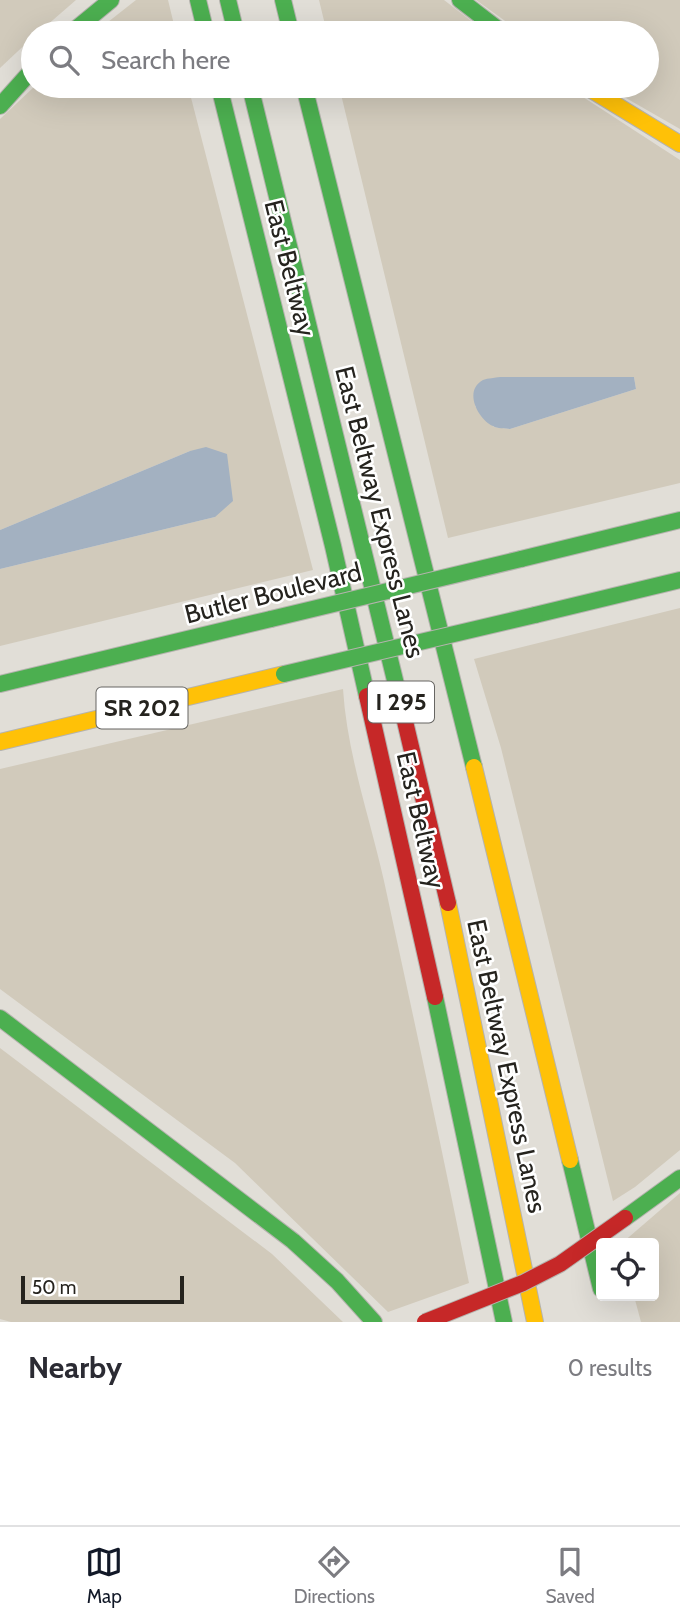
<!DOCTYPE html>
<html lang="en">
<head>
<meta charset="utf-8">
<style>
  body { margin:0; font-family:Cabin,sans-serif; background:#f7f7f7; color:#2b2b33 }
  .controls { position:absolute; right:21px; bottom:21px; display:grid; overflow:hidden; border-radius:7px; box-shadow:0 7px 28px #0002 }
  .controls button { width:63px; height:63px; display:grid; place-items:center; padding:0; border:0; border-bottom:2px solid #e1e1e2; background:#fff; color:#2b2b33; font:35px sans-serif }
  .scale { position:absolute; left:21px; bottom:18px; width:163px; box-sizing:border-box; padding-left:7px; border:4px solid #25231e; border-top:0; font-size:19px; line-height:24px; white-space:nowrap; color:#25231e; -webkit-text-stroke:5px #fff; paint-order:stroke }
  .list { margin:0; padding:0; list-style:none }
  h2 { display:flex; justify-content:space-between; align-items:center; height:91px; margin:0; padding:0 28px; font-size:30px }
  h2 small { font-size:23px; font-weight:400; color:#7c7c81 }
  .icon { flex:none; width:38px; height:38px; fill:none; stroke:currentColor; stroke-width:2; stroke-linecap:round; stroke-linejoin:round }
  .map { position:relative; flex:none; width:680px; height:1322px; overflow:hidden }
  .search { position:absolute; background:#fff; box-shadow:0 7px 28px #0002; left:21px; right:21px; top:21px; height:77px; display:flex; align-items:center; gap:18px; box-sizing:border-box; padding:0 24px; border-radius:38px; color:#7c7c81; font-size:26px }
  .sheet { height:203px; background:#fff }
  nav { display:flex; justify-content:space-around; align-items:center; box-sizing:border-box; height:98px; border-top:2px solid #e1e1e2; background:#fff; font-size:19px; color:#7c7c81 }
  nav a { display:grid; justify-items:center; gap:4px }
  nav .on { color:#111827 }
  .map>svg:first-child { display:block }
</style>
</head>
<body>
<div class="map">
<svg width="680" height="1322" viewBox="0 0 680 1322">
  <rect width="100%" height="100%" fill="#e1ded7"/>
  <path fill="#d1cabb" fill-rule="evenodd" d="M 0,0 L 76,0 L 38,33 L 33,33 L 33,37 L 0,68 Z
    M 136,0 L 168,0 L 176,33 L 94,33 Z
    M 319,0 L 444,0 L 487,33 L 327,33 Z
    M 476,0 L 680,0 L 680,129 L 605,86 L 647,86 L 647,33 L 522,33 Z
    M 35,86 L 188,86 L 313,570 L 0,646 L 0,569 L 215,517 L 190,451 L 0,530 L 0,119 Z
    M 339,86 L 566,86 L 680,160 L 680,483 L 448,538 ZM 500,377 L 634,377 L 636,389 L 510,429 L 494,427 L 475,406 Z
    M 680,608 L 680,1150 L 635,1187 L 613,1201 L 501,748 L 474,659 Z
    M 343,689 C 347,754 370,818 384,881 C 413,1015 442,1149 469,1283 L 388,1312 L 235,1163 L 0,989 L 0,769 Z
    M 0,1048 L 272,1254 L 343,1322 L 11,1322 L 0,1319 Z
    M 680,1193 L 680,1322 L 641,1322 L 634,1296 L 654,1296 L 654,1243 L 622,1243 Z"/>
  <path fill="#a3b1c1" d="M 500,377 L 634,377 L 636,389 L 510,429 C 505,428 497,429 493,426 C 478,419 463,391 483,380 C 488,378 495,378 500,377 Z
    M 206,447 L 227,454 L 233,501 L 215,517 L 0,569 L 0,530 L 190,451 Z"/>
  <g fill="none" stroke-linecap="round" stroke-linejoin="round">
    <g stroke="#b5b3ae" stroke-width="18">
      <path id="fast" d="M 198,0 L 206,33
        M 228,0 L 236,33
        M 283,0 L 291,33
        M 460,0 L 503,33
        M 71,33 L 111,0
        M 219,86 L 333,546 L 367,696
        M 250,86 L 403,713
        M 304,86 L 474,767
        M 0,106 L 33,69
        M 521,559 L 680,520
        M 535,615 L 680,580
        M 0,684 L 271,619
        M 435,997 L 504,1322
        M 0,1018 L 293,1241 L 337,1281 L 374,1322
        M 570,1160 L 601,1289
        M 625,1218 L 680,1178"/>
    </g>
    <g stroke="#b5b3ae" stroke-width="18">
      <path id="slow" d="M 585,86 L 680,144
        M 0,742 L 284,674
        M 474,767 L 570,1160
        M 448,903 L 535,1322"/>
    </g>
    <g stroke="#b5b3ae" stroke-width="18">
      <path id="jam" d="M 367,696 L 435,997
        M 403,713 L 448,903"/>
    </g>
    <use href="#fast" stroke="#4caf50" stroke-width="16"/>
    <use href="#slow" stroke="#ffc107" stroke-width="16"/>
    <use href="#jam" stroke="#c62828" stroke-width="16"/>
    <g stroke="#b5b3ae" stroke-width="18" stroke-linecap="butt">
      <path id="fast-bridge" d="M 271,619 L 521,559
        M 284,674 L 535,615"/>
    </g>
    <g stroke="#b5b3ae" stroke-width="18" stroke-linecap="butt">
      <path id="jam-bridge" d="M 425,1322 L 523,1283 L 560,1264 L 625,1218"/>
    </g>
    <use href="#fast-bridge" stroke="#4caf50" stroke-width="16"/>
    <use href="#jam-bridge" stroke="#c62828" stroke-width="16"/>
  </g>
  <g text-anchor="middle" stroke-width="5" stroke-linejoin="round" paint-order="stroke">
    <g fill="#fff" stroke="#666562" stroke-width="2">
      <rect x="368" y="681.5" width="66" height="41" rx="5"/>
      <rect x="96.5" y="687.5" width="91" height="41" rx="5"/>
    </g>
    <g font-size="24" font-weight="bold" fill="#25231e">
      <text x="401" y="710">I 295</text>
      <text x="142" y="716">SR 202</text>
    </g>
    <g font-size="26" fill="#25231e" stroke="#fff">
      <text transform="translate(290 268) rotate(76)" y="9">East Beltway</text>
      <text transform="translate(380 512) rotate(76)" y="9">East Beltway Express Lanes</text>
      <text transform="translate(273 593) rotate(-14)" y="9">Butler Boulevard</text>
      <text transform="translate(421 820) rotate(77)" y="9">East Beltway</text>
      <text transform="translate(507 1066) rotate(78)" y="9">East Beltway Express Lanes</text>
    </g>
  </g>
</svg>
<div class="controls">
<button><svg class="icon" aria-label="locate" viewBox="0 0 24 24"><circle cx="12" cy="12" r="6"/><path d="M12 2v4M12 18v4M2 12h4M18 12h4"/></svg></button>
</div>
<div class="scale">50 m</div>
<div class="search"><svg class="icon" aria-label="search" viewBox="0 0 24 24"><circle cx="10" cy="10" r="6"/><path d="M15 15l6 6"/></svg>Search here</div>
</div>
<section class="sheet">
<h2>Nearby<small>0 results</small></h2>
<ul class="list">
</ul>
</section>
<nav>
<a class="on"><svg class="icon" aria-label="map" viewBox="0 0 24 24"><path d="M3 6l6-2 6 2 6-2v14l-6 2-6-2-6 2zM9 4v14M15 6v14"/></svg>Map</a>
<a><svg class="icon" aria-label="directions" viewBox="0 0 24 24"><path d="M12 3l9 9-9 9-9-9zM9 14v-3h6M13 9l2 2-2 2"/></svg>Directions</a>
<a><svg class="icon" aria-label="saved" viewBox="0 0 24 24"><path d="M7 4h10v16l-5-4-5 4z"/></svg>Saved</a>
</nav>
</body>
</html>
